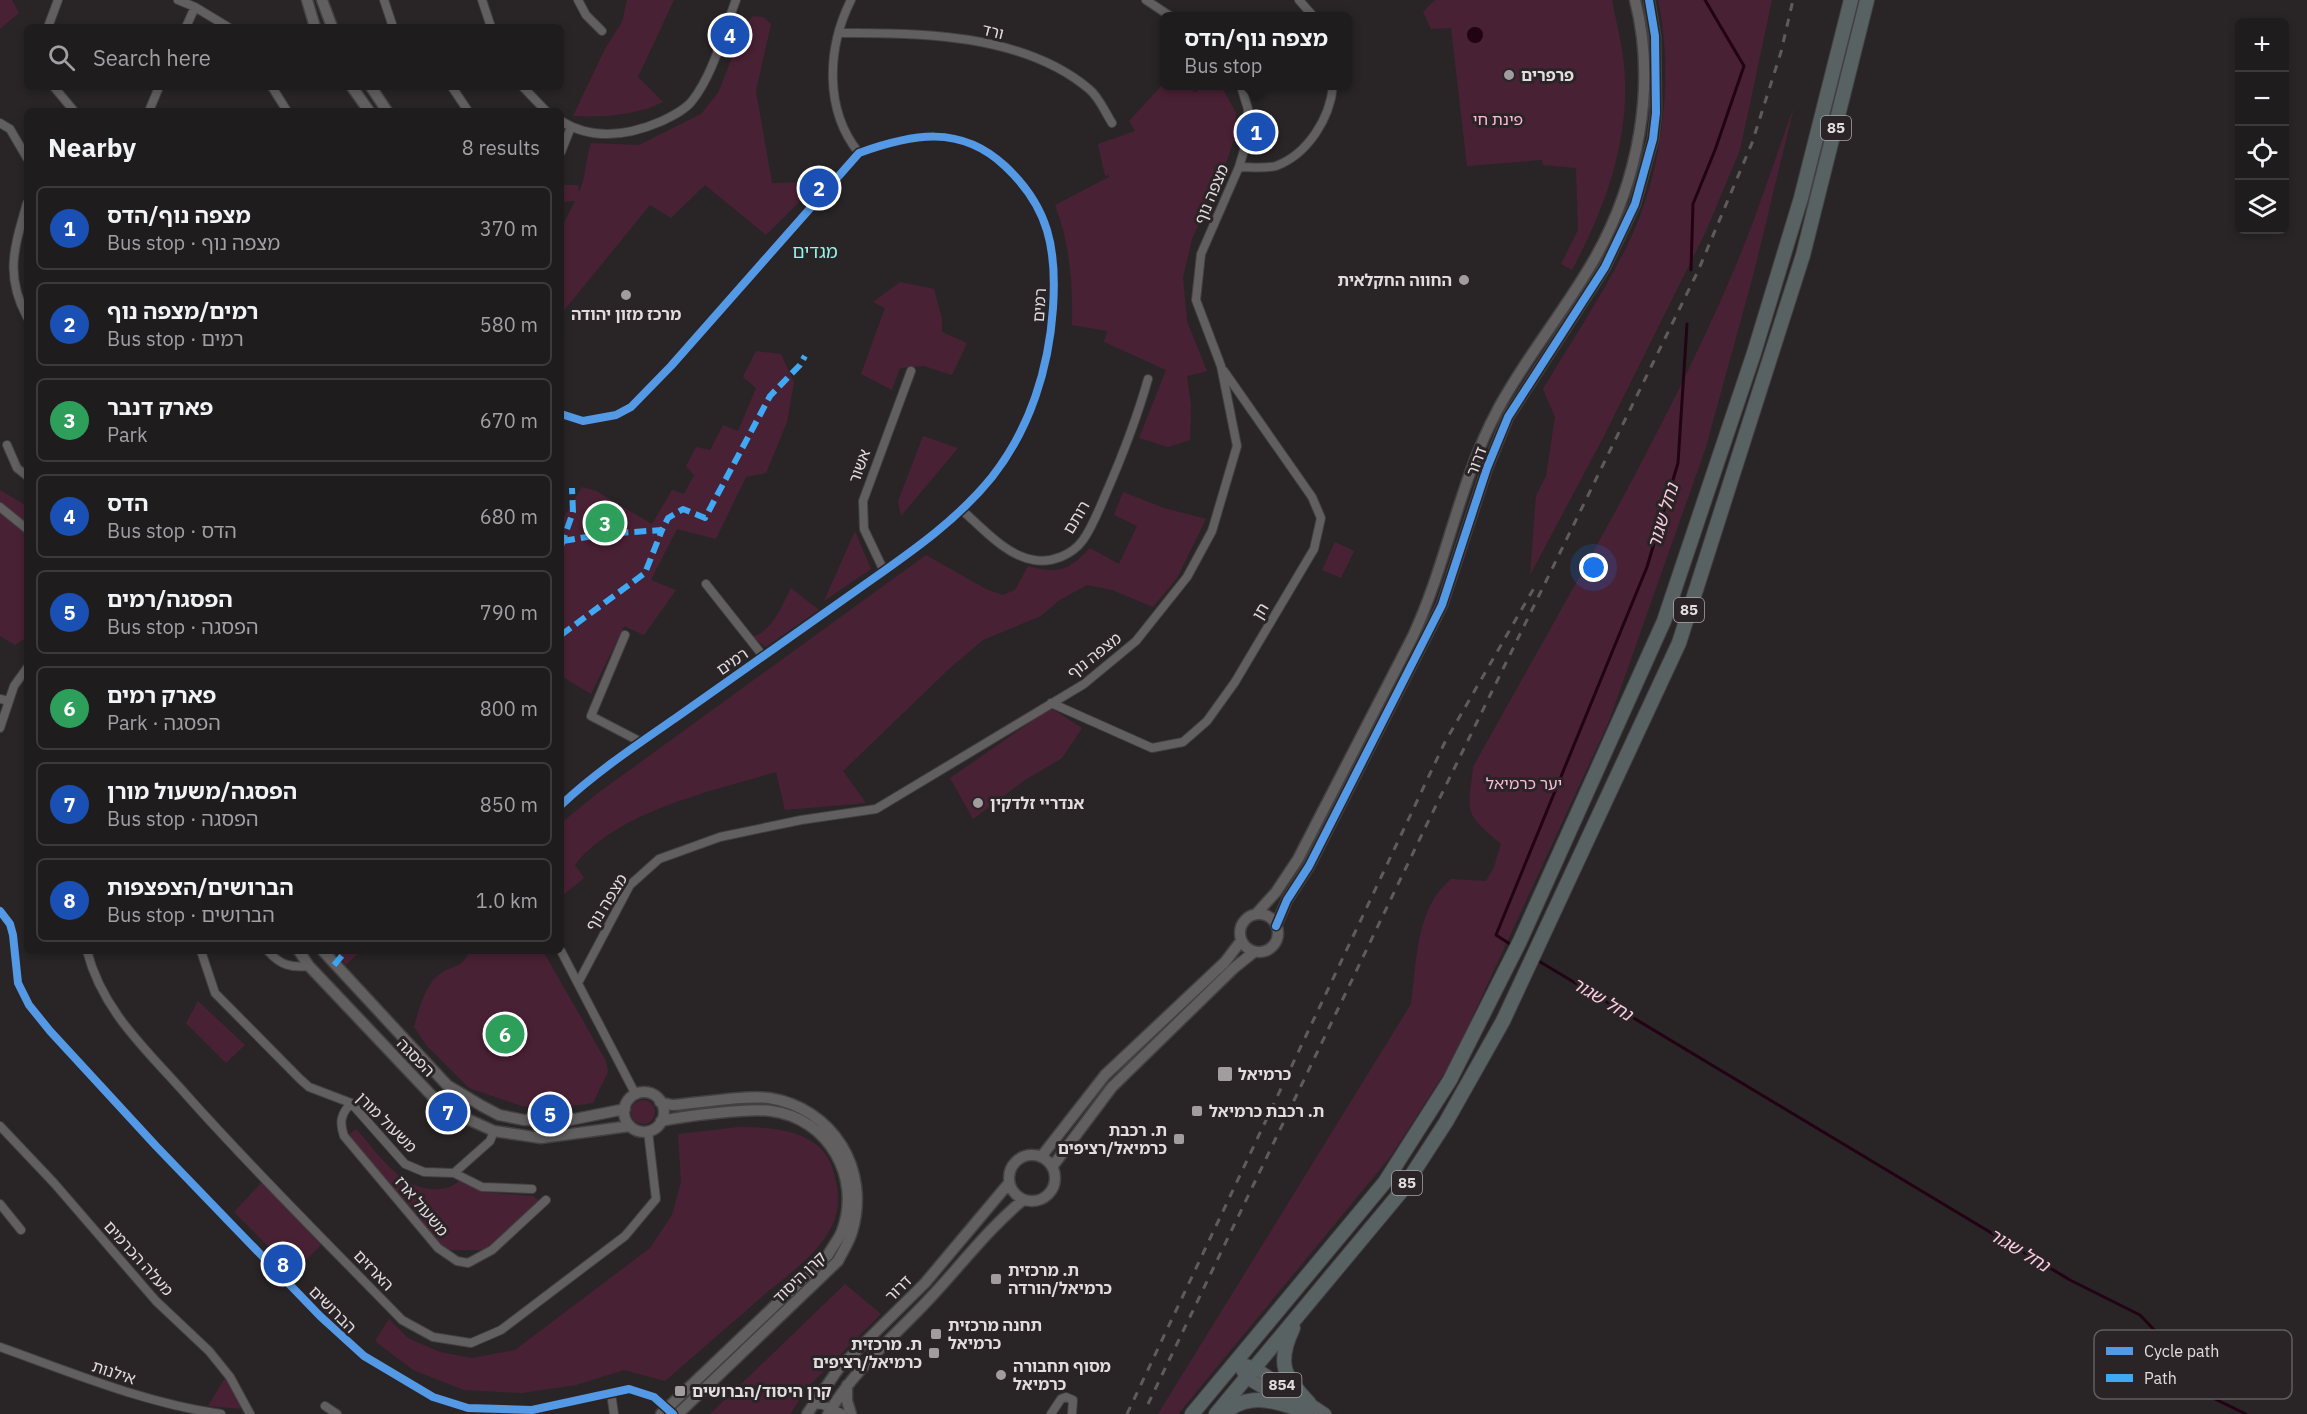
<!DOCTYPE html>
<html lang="en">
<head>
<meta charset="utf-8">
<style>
  body { margin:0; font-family:"IBM Plex Sans","Noto Sans Hebrew",sans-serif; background:#272526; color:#f1f3f6 }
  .controls { position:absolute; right:18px; top:18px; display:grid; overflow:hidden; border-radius:9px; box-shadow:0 3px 9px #0003 }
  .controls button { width:54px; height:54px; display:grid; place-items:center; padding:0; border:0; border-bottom:2px solid #3c3a3b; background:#1f1c1d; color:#f1f3f6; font:30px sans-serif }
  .you { position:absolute; left:1594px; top:568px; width:21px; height:21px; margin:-15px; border:4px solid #fff; border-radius:50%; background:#1a73e8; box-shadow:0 0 0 9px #1a73e833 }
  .badge { display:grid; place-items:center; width:39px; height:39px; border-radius:50%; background:#d93025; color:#fff; font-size:20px; font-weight:700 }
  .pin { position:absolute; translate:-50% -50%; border:3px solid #fff; box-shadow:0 2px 6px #0006 }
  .popup { position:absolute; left:1160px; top:12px; width:192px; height:78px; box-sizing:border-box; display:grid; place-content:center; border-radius:9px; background:#1f1c1d; filter:drop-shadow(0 2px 4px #0005); font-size:20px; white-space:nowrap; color:#a1a1a4 }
  .popup b { font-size:22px; color:#f1f3f6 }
  .popup::after { content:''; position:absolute; left:50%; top:100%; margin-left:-12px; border:12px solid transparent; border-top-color:#1f1c1d }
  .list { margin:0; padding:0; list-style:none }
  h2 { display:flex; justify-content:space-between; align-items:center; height:78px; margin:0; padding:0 24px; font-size:26px }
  h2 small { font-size:20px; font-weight:400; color:#a1a1a4 }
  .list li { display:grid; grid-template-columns:39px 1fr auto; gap:18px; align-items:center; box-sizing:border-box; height:84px; margin:0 12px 12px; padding:0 12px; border:2px solid #3c3a3b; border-radius:9px }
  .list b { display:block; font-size:22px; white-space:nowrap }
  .list p { margin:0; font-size:20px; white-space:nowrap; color:#a1a1a4 }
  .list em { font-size:20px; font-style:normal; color:#a1a1a4 }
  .icon { flex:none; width:33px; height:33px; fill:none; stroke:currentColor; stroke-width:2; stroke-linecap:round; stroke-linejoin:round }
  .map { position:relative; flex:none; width:2307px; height:1414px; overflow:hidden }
  .search { position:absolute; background:#1f1c1d; box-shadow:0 3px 9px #0003; left:24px; top:24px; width:540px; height:66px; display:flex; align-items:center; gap:15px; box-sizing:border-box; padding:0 21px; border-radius:9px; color:#a1a1a4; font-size:22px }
  .panel { position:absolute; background:#1f1c1d; box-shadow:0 3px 9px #0003; left:24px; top:108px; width:540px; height:846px; border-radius:9px }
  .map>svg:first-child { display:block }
</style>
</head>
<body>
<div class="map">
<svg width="2307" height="1414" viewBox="0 0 2307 1414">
  <rect width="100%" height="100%" fill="#292527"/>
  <path fill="#492134" d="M 0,0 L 12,0 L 19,13 L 0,29 Z
    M 627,0 L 674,0 L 638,77 L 663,102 C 634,116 604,117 573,116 L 605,49 L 622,22 Z
    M 1435,0 L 1612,0 C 1617,26 1625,55 1625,82 C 1627,148 1603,212 1572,270 L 1561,264 L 1578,230 L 1576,168 L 1543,165 L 1542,160 L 1467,166 L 1451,28 L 1431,29 L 1423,12 Z
    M 1658,0 L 1772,0 L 1740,150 L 1706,231 L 1604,436 L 1530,575 L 1536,496 L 1546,476 L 1555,417 L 1543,389 C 1571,342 1602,296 1627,246 C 1662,176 1675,77 1658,0 Z
    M 753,16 L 763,17 L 771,24 L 756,91 L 772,183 L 819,182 L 766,235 L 705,185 L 671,218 L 650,205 L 561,314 L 561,229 L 575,201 L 561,202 L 561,185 L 578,185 L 579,192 C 587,175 585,160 591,143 L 639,145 L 701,114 L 718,93 L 743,30 Z
    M 1164,83 L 1164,86 L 1187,86 L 1195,92 L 1203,86 L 1221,86 L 1236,113 L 1234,139 L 1225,167 L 1192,239 L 1183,277 L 1187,321 L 1207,371 L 1187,376 L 1191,406 L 1190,440 L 1168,447 L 1139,438 L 1166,370 L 1104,342 L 1107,331 L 1072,325 C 1073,283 1070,245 1055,205 L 1109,177 L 1109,175 L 1105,176 L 1098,144 L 1135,131 L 1129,121 Z
    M 1794,107 L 1753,276 L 1705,450 L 1609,721 L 1452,1061 L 1391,1156 L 1178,1414 L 1158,1414 L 1411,1004 C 1417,962 1415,909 1451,879 L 1486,881 L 1494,867 L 1501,844 C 1463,812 1468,814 1473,767 C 1562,606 1658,446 1731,277 C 1755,222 1773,163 1794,107 Z
    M 900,282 L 934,289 L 942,319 L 942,332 L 967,343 L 952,375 L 924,366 L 900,368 L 892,390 L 861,374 L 885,308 L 873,302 Z
    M 756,351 L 781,354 L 794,382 L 787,422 L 766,473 L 746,477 L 716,539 L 677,529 L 651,580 L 676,590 L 644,635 L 624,626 L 591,694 L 561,676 L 561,522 L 582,487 L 596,491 L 652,524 L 672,490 L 684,494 L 694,475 L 686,466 L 696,447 L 710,450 L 723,425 L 738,431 L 756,388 L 743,377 Z
    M 923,436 L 958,448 L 901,516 L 898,501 Z
    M 0,490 L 27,506 L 27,637 L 15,645 L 0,636 Z
    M 1123,492 L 1164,508 L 1206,519 L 1177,578 L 1153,607 L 1112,590 L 1087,585 L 1058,601 L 1041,616 L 983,640 L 950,668 L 843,771 L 866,803 L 785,810 L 776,772 C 712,791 617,811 575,865 L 584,878 L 561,897 L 561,823 L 598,793 L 926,555 L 986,589 L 1003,595 L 1015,590 L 1028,566 C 1059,574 1068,571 1090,548 L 1119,564 L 1137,526 L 1114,515 Z
    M 855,531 L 871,569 L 824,601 Z
    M 1335,542 L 1354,551 L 1341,578 L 1322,570 Z
    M 791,588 L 819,610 L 766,647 L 752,637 C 773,631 781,607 791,588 Z
    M 1051,708 L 1082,728 L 1062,758 L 1025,780 L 973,819 L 950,778 Z
    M 334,951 L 360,951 L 346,965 Z
    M 469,951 L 543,951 L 606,1061 L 608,1072 L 593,1103 L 558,1108 L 522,1106 L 469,1088 L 427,1046 L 414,1027 C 419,1009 425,984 441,973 C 454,965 464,967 469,951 Z
    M 198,1001 L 245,1045 L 226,1063 L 186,1023 Z
    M631 1112a12 12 0 1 1 24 0a12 12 0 1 1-24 0Z
    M 739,1127 C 770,1127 817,1129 831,1164 C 838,1184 842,1205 832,1226 C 818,1254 789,1274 765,1294 C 732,1323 698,1352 665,1381 L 624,1370 L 576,1385 L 522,1393 L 464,1390 L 413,1370 L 375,1341 L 389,1319 L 408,1338 L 440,1352 L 471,1358 L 515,1350 L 650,1248 L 672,1215 L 681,1182 L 678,1134 Z
    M 356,1129 C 380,1155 405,1197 446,1188 C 453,1187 460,1180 466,1176 L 483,1192 L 533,1196 L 540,1201 L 484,1250 L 446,1250 L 346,1137 Z
    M 262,1182 L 321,1245 L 294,1272 L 234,1212 Z
    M 845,1284 L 881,1314 L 809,1386 L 790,1414 L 710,1414 Z
    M 225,1378 L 244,1409 L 208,1406 Z"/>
  <path fill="#220313" d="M1467 35a8 8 0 1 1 16 0a8 8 0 1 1-16 0Z"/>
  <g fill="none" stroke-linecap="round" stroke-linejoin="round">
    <path stroke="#220313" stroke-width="3" d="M 1691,270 L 1693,204 L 1715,150 L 1744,66 L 1705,0
      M 1513,946 L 1496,935 L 1647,567 L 1678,463 L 1687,324
      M 1537,960 L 2070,1280 L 2140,1315 L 2187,1364 L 2215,1399 L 2246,1414"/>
    <g stroke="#434041" stroke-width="10">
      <path id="minor" d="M 178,0 L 195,7 L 228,27
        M 384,0 L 393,27
        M 482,0 L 491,27
        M 578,0 L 586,15 L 602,31
        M 851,0 C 827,48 824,110 859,153
        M 1146,0 L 1170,16
        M 1299,0 L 1313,16
        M 48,27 L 58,0
        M 186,27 L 195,7
        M 839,33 C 919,32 1024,34 1089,89 C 1099,97 1105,112 1112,123
        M 54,87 L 74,111
        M 272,87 L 287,111
        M 452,87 L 468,111
        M 523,87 L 546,111
        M 149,111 L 159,87
        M 561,121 C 593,141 630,135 662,121 C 672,116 685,110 692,101 C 714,73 723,33 736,0
        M 0,123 L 10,129 L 27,158
        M 561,152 L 571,127
        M 1239,167 C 1250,167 1265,169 1276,166 C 1308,154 1330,118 1333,86
        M 27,203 C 15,246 4,274 27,317
        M 561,414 L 583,421 L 616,415 L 631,407 L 671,366 L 859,153 C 912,134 960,124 1005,166 C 1049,207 1057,249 1053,308 C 1049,368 1030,429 992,477 C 955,523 905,556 857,590 C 797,632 737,674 677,717 C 638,744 596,772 561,805
        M 7,445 L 17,468 L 27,476
        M 0,507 L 27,529
        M 963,511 C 983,529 1007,556 1034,560 C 1052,563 1072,555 1083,540 C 1093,526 1100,507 1107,491 C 1123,454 1137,418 1148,379
        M 884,571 L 864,529 L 863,501 L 911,371
        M 706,584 L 763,656
        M 625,635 L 591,716 L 641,742
        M 0,699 L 9,701
        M 1051,703 L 1152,748 L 1183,742 L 1207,721 L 1235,682 L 1314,549 L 1321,518 L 1312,497 L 1224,371
        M 0,728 L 14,686 L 27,668
        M 0,911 L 10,924 L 13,935 L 18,983 L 29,1005 L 50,1031 L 156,1146 L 320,1316 L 364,1356 L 433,1397 L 468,1408 L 532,1410 L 629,1389 L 654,1397 L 673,1414
        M 87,951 C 103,1013 149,1052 190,1099 C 258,1175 331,1247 402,1320 L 433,1337 L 471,1343 L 501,1330 L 625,1236 L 656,1199 L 648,1131
        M 201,951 L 215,993 L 300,1079 L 309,1087 L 351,1103 L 405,1164 L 424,1172 L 454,1173 L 490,1141 L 494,1131
        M 268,951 C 280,965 291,968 309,966
        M 561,951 L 636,1095
        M 578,983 L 630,885 L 659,859 L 720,837 L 801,820 L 876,809 L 1084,684 L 1136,641 L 1187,577 L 1212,531 L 1237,446 L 1221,366 L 1196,300 L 1201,254 L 1239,167 L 1248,137 L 1248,109 L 1241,86
        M 351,1103 C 341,1114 339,1122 344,1136 L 438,1248 L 457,1261 L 468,1263 L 492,1250 L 546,1200
        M 0,1126 L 54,1183 L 156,1301 L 209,1351 L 230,1377 L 250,1414
        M 454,1173 L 482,1187 L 532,1189
        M 0,1204 L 21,1230
        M 0,1347 C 73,1373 144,1403 221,1414
        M 611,1393 L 614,1414
        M 812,1404 L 823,1405 L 843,1414
        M 325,1406 L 337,1414
        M 1051,1414 L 1061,1399 L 1066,1397 L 1073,1400 L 1072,1414"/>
    </g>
    <g stroke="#434041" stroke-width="13">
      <path id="tertiary" d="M 307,0 L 315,27
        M 322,0 L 332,27
        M 352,87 L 369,111
        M 371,87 L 387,111
        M1240 933a19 19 0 1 1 38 0a19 19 0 1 1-38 0Z
        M 1256,914 L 1276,892 L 1298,859 L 1413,636 C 1447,563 1459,482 1497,411 C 1525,358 1565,311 1595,258 C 1638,182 1657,86 1635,0
        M 1276,926 L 1287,900 L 1309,866 L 1442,605 L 1487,468 L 1508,417 L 1605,267 L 1635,204 L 1653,139 L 1656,113 L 1655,36 L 1649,0
        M 299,951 L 309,966 L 434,1098 L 465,1118 L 494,1131 L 541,1138 L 630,1126
        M 323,951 L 447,1085 L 482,1106 L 499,1115 L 524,1120 L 570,1120 L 625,1109
        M624 1112a20 20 0 1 1 40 0a20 20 0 1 1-40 0Z
        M 660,1102 L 672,1105 C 699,1103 743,1095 769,1098 C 833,1108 871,1170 852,1232 C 849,1242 843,1251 838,1261 L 678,1414
        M1009 1178a23 23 0 1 1 46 0a23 23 0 1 1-46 0Z
        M 1041,1157 L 1105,1075 L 1225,962 L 1241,941
        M 1052,1167 L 1112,1087 L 1234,968 L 1254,952
        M 847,1385 L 847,1401 L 851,1414
        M 661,1414 L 828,1255 C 832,1247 839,1239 842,1231 C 862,1177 828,1118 771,1111 C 749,1108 685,1116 661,1121
        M 807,1414 L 839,1368 L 925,1283 L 1009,1183
        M 828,1414 C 855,1368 895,1336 931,1297 C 962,1264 988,1229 1023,1200"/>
    </g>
    <g stroke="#434041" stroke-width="14">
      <path id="primary" d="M 1236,1362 L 1255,1368 L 1325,1414
        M 1242,1370 L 1247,1378 L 1307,1414"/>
    </g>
    <g stroke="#434041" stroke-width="16">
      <path id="trunk" d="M 1293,1328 C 1276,1364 1284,1376 1309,1403
        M 1224,1413 C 1247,1394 1269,1399 1295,1408
        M 1192,1414 L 1385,1182 L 1450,1080 L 1520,941 L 1664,621 L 1754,353 L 1801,198 L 1851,0
        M 1216,1414 L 1400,1193 L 1446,1122 L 1503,1021 L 1679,643 L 1803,255 L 1867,0"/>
    </g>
    <use href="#minor" stroke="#615f60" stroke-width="8"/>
    <use href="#tertiary" stroke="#615f60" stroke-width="10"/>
    <use href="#primary" stroke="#5b6162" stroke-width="12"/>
    <use href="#trunk" stroke="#586262" stroke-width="14"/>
    <path stroke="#5f5b5d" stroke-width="3" stroke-dasharray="8 8" stroke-linecap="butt" d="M 1148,1404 L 1426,826 L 1698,271 L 1752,143 L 1781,52 L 1793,0
      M 1127,1414 L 1445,742 L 1534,588"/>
    <path stroke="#3fa9f5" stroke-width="6" stroke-dasharray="12 6" stroke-linecap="butt" d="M 563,541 L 605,534 L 662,530 L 668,518 L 683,509 L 705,518 L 770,396 L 800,365 L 805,356
      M 561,546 L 573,512 L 572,488
      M 561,635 L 645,573 L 662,530
      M 334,965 L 346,951"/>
    <g stroke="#2a2426" stroke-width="11">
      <path id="cycleway" d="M 561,414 L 583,421 L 616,415 L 631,407 L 671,366 L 859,153 C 912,134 960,124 1005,166 C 1049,207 1057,249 1053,308 C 1049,368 1030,429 992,477 C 955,523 905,556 857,590 C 797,632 737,674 677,717 C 638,744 596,772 561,805
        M 0,911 L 10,924 L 13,935 L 18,983 L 29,1005 L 50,1031 L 156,1146 L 320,1316 L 364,1356 L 433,1397 L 468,1408 L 532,1410 L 629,1389 L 654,1397 L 673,1414
        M 1276,926 L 1287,900 L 1309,866 L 1442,605 L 1487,468 L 1508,417 L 1605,267 L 1635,204 L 1653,139 L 1656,113 L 1655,36 L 1649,0"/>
    </g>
    <use href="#cycleway" stroke="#5399e6" stroke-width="8"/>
  </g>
  <g fill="#a19d9e" stroke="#2a2426" stroke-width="2">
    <circle cx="1509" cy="75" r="6"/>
    <circle cx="1464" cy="280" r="6"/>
    <circle cx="626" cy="295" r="6"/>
    <circle cx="978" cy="803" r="6"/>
    <rect x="1217" y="1066" width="16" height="16" rx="3"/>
    <rect x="1191" y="1105" width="12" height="12" rx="3"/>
    <rect x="1173" y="1133" width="12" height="12" rx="3"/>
    <rect x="990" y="1273" width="12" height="12" rx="3"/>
    <rect x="930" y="1328" width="12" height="12" rx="3"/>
    <rect x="928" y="1347" width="12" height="12" rx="3"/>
    <circle cx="1001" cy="1375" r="6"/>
    <rect x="674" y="1385" width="12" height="12" rx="3"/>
  </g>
  <g text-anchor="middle" stroke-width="6" stroke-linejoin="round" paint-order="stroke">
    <g fill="#2a2426" stroke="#aaa6a7" stroke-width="1.5">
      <rect x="1821" y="116" width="30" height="24" rx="4.5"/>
      <rect x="1674" y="598" width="30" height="24" rx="4.5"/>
      <rect x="1392" y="1171" width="30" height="24" rx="4.5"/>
      <rect x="1262.5" y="1373" width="39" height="24" rx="4.5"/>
    </g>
    <g font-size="15" font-weight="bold" fill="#e1ddde">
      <text x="1836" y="133">85</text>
      <text x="1689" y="615">85</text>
      <text x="1407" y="1188">85</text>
      <text x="1282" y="1390">854</text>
    </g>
    <g font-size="16" fill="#e1ddde" stroke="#2a2426">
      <text transform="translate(993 31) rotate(14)" y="6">ורד</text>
      <text transform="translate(1211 194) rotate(-67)" y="6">מצפה נוף</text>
      <text transform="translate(1039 305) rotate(-86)" y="6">רמים</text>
      <text transform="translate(1476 461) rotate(-69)" y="6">דרור</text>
      <text transform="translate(859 466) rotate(-70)" y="6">אשור</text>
      <text transform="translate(1076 517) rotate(-59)" y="6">רותם</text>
      <text transform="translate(1260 611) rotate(-59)" y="6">חן</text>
      <text transform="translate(1094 655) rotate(-38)" y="6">מצפה נוף</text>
      <text transform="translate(732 661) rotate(-35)" y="6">רמים</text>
      <text transform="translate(606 902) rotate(-58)" y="6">מצפה נוף</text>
      <text transform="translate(416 1057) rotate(46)" y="6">הפסגה</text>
      <text transform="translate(387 1122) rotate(45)" y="6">משעול מורן</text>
      <text transform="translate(422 1206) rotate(50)" y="6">משעול ארז</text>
      <text transform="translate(139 1258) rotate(48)" y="6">מעלה הכרמים</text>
      <text transform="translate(374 1270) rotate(46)" y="6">הארזים</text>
      <text transform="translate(799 1277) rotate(-44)" y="6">קרן היסוד</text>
      <text transform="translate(898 1288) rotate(-45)" y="6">דרור</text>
      <text transform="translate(333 1309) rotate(45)" y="6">הברושים</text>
      <text transform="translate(114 1372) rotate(18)" y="6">אילנות</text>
    </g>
    <g font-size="16" font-weight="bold" fill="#e1ddde" stroke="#2a2426" text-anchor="start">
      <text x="1521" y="81">פרפרים</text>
      <text x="1452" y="286" text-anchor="end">החווה החקלאית</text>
      <text x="626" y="320" text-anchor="middle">מרכז מזון יהודה</text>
      <text x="990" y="809">אנדריי זלדקין</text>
      <text x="1238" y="1080">כרמיאל</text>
      <text x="1209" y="1117">ת. רכבת כרמיאל</text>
      <text x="1167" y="1136" text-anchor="end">ת. רכבת<tspan x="1167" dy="18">כרמיאל/רציפים</tspan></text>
      <text x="1008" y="1276">ת. מרכזית<tspan x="1008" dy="18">כרמיאל/הורדה</tspan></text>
      <text x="948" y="1331">תחנה מרכזית<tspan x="948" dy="18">כרמיאל</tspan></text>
      <text x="922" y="1350" text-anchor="end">ת. מרכזית<tspan x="922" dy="18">כרמיאל/רציפים</tspan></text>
      <text x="1013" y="1372">מסוף תחבורה<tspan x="1013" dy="18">כרמיאל</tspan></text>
      <text x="692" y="1397">קרן היסוד/הברושים</text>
    </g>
    <g font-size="16" fill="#febad6" stroke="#2a2426">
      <text x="1498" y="125">פינת חי</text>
      <text x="1524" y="789">יער כרמיאל</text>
    </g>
    <g font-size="18" fill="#90f9ec" stroke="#2a2426">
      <text x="815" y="258">מגדים</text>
    </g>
    <g font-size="18" font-style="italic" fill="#facbde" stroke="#2a2426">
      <text transform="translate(1663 516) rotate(-73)" y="6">נחל שגור</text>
      <text transform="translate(1602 999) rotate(31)" y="6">נחל שגור</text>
      <text transform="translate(2019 1250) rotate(31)" y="6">נחל שגור</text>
    </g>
  </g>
  <rect x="2094" y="1330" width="198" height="69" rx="9" fill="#2a2426" stroke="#615c5d" stroke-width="1.5"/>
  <rect x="2106" y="1347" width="27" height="8" fill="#5399e6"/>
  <rect x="2106" y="1374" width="27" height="8" fill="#3fa9f5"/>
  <g font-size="16" fill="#e1ddde">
    <text x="2144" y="1357">Cycle path</text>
    <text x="2144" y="1384">Path</text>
  </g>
</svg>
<div class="controls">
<button>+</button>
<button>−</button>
<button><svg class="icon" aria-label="locate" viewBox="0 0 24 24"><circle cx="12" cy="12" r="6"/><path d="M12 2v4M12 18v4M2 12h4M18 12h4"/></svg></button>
<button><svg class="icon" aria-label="layers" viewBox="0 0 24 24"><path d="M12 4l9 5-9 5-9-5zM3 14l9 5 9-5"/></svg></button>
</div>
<div class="you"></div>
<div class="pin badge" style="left:1256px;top:132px;background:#1a4fb4">1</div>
<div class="popup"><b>מצפה נוף/הדס</b>Bus stop</div>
<div class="pin badge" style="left:819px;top:188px;background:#1a4fb4">2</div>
<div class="pin badge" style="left:605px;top:523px;background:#2e9e5b">3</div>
<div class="pin badge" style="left:730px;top:35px;background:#1a4fb4">4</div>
<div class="pin badge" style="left:550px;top:1114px;background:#1a4fb4">5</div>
<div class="pin badge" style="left:505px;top:1034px;background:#2e9e5b">6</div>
<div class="pin badge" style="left:448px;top:1112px;background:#1a4fb4">7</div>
<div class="pin badge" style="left:283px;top:1264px;background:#1a4fb4">8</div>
<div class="search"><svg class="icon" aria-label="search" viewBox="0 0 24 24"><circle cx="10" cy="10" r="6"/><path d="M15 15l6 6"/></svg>Search here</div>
<section class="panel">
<h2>Nearby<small>8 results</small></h2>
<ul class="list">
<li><span class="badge" style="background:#1a4fb4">1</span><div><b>מצפה נוף/הדס</b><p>Bus stop · מצפה נוף</p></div><em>370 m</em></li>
<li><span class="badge" style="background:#1a4fb4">2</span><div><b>רמים/מצפה נוף</b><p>Bus stop · רמים</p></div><em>580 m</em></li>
<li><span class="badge" style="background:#2e9e5b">3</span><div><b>פארק דנבר</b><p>Park</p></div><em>670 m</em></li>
<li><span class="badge" style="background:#1a4fb4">4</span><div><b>הדס</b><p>Bus stop · הדס</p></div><em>680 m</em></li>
<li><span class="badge" style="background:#1a4fb4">5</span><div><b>הפסגה/רמים</b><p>Bus stop · הפסגה</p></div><em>790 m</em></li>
<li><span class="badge" style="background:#2e9e5b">6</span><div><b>פארק רמים</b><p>Park · הפסגה</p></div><em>800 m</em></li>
<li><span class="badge" style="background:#1a4fb4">7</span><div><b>הפסגה/משעול מורן</b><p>Bus stop · הפסגה</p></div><em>850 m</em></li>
<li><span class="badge" style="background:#1a4fb4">8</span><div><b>הברושים/הצפצפות</b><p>Bus stop · הברושים</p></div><em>1.0 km</em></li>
</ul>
</section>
</div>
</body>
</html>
